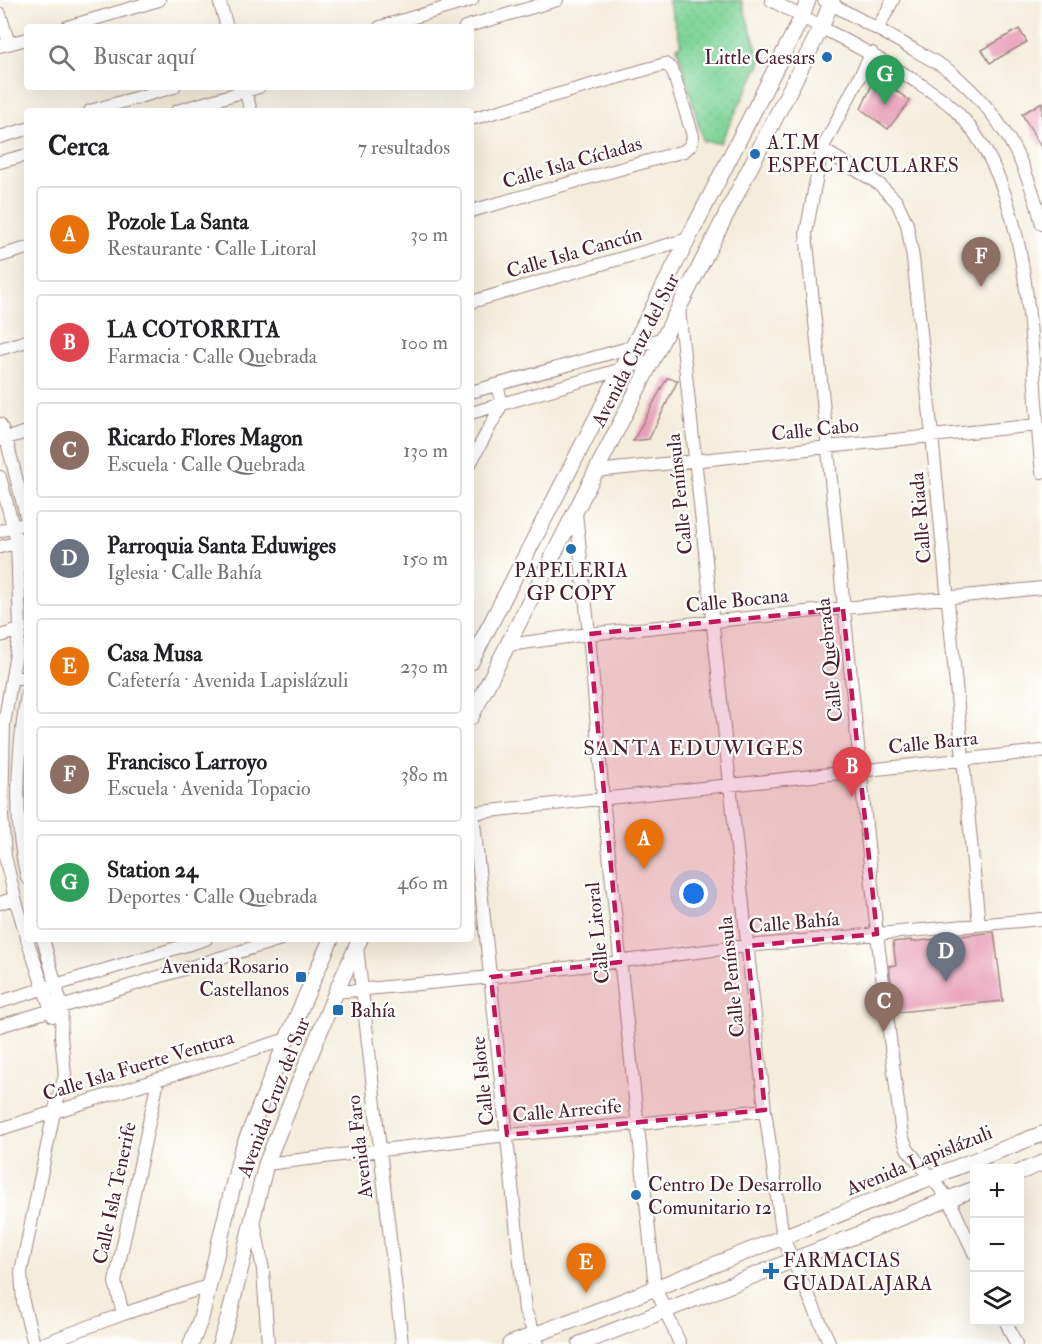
<!DOCTYPE html>
<html lang="es">
<head>
<meta charset="utf-8">
<style>
  body { margin:0; font-family:"IM FELL Double Pica",serif; background:#f2f2f2; color:#202124 }
  .controls { position:absolute; right:18px; bottom:18px; display:grid; overflow:hidden; border-radius:6px; box-shadow:0 6px 24px #0002 }
  .controls button { width:54px; height:54px; display:grid; place-items:center; padding:0; border:0; border-bottom:2px solid #e0e0e0; background:#fff; color:#202124; font:30px sans-serif }
  .you { position:absolute; left:694px; top:894px; width:21px; height:21px; margin:-15px; border:4px solid #fff; border-radius:50%; background:#1a73e8; box-shadow:0 0 0 9px #1a73e833 }
  .badge { display:grid; place-items:center; width:39px; height:39px; border-radius:50%; background:#1f6fb2; color:#fff; font-size:20px; font-weight:700 }
  .pin { position:absolute; translate:-50% -50px; filter:drop-shadow(0 2px 3px #0008) }
  .pin::after { content:''; position:absolute; top:32px; width:21px; height:18px; background:inherit; clip-path:polygon(0 0,100% 0,50% 100%) }
  .list { margin:0; padding:0; list-style:none }
  h2 { display:flex; justify-content:space-between; align-items:center; height:78px; margin:0; padding:0 24px; font-size:26px }
  h2 small { font-size:20px; font-weight:400; color:#757577 }
  .list li { display:grid; grid-template-columns:39px 1fr auto; gap:18px; align-items:center; box-sizing:border-box; height:96px; margin:0 12px 12px; padding:0 12px; border:2px solid #e0e0e0; border-radius:6px }
  .list b { display:block; font-size:22px; white-space:nowrap }
  .list p { margin:0; font-size:20px; white-space:nowrap; color:#757577 }
  .list em { font-size:20px; font-style:normal; color:#757577 }
  .icon { flex:none; width:33px; height:33px; fill:none; stroke:currentColor; stroke-width:2; stroke-linecap:round; stroke-linejoin:round }
  .map { position:relative; flex:none; width:1042px; height:1344px; overflow:hidden }
  .search { position:absolute; background:#fff; box-shadow:0 6px 24px #0002; left:24px; top:24px; width:450px; height:66px; display:flex; align-items:center; gap:15px; box-sizing:border-box; padding:0 21px; border-radius:6px; color:#757577; font-size:22px }
  .panel { position:absolute; background:#fff; box-shadow:0 6px 24px #0002; left:24px; top:108px; width:450px; height:834px; border-radius:6px }
  .map>svg:first-child { display:block }
</style>
</head>
<body>
<div class="map">
<svg width="1042" height="1344" viewBox="0 0 1042 1344">
  <defs>
    <pattern id="green-dots" width="8" height="8" patternUnits="userSpaceOnUse" patternTransform="scale(1.5)"><rect width="8" height="8" fill="#7ed498"/><path d="M2 2h.1M6 6h.1" fill="none" stroke="#6eb683" stroke-width="1.8" stroke-linecap="round"/></pattern>
  </defs>
  <rect width="100%" height="100%" fill="#fff"/>
  <filter id="ink" filterUnits="userSpaceOnUse"><feTurbulence type="fractalNoise" baseFrequency=".0167" numOctaves="2"/><feDisplacementMap in="SourceGraphic" scale="12" xChannelSelector="R" yChannelSelector="G"/><feConvolveMatrix kernelMatrix="1 2 1 2 8 2 1 2 1" color-interpolation-filters="sRGB"/></filter>
  <filter id="wash" filterUnits="userSpaceOnUse"><feTurbulence type="fractalNoise" baseFrequency=".008" numOctaves="4" result="noise"/><feDisplacementMap in="SourceGraphic" scale="24" xChannelSelector="R" yChannelSelector="G"/><feGaussianBlur stdDeviation="1.35" result="paint"/><feColorMatrix in="noise" values="0 0 0 0 0 0 0 0 0 0 0 0 0 0 0 0 0 1.4 0 .05"/><feComposite in="paint" operator="in"/></filter>
  <g filter="url(#wash)">
    <rect width="100%" height="100%" fill="#f4eddb"/>
    <path fill="url(#green-dots)" stroke="#647a62" stroke-width="1.5" d="M 668,0 L 741,0 L 761,62 L 720,143 L 703,141 L 677,47 L 681,44 Z"/>
    <g id="blocks">
      <path fill="#e9a1b9" d="M 1019,29 L 1027,42 L 990,63 L 982,50 Z
        M 876,76 L 910,101 L 888,129 L 861,109 Z
        M 1042,102 L 1042,149 L 1022,114 Z
        M 667,378 L 678,380 L 649,439 L 633,441 Z
        M 994,932 L 1003,1001 L 899,1012 L 898,998 L 893,998 L 889,966 L 896,965 L 893,942 L 911,940 L 911,942 Z"/>
    </g>
  </g>
  <g filter="url(#ink)">
    <use href="#blocks" fill-opacity="0" stroke="#9f8683" stroke-width="1.5"/>
    <g fill="none" stroke-linecap="round" stroke-linejoin="round">
      <g stroke="#9f8683" stroke-width="14">
        <path id="minor" d="M 219,0 L 227,27
          M 771,0 C 817,26 865,49 909,77 C 924,87 941,96 954,109 C 1038,190 1029,362 1042,472
          M 824,0 C 855,17 886,33 916,51 C 928,58 941,64 952,73 C 1001,113 1027,163 1042,224
          M 0,14 L 9,44
          M 67,27 L 159,0
          M 380,27 L 472,0
          M 465,27 L 557,0
          M 878,28 L 893,0
          M 0,46 L 27,39
          M 872,53 L 822,149 L 806,233 L 877,934 L 902,1136 L 908,1150 L 949,1199 L 974,1253
          M 244,87 L 251,111
          M 90,111 L 174,87
          M 177,111 L 259,87
          M 471,119 L 665,64 L 672,69 L 693,136 L 691,145 L 684,151 L 471,211
          M 0,137 L 27,129
          M 822,149 L 879,184 L 897,202 L 907,224 L 913,258 L 932,435 L 979,925
          M 0,162 L 27,155
          M 0,256 L 27,248
          M 471,302 L 688,239
          M 679,309 L 765,1110 L 783,1238 L 830,1344
          M 0,349 L 27,341
          M 471,392 L 664,338
          M 471,413 L 653,360
          M 0,424 L 6,438 L 27,520
          M 0,440 L 27,432
          M 471,462 L 502,404 L 497,385
          M 596,471 L 1037,425
          M 0,477 L 17,542 L 20,630 L 4,724 L 2,815 L 5,856 L 15,898 L 27,938
          M 576,513 L 589,634 L 603,798 L 655,1287 L 680,1344
          M 0,531 L 20,525
          M 0,547 L 27,540
          M 0,636 L 20,630
          M 508,645 L 589,634 L 1042,588
          M 12,678 L 27,678
          M 27,693 C 18,750 13,822 27,878
          M 471,813 L 1042,751
          M 473,813 L 525,1310 L 538,1344
          M 0,903 L 15,898
          M 27,939 L 53,1016
          M 357,946 L 402,1344
          M 336,992 L 491,977 L 747,946 L 1042,919
          M 0,1002 L 206,939
          M 0,1026 L 281,939
          M 0,1129 L 287,1039
          M 266,1164 L 507,1135 L 637,1124 L 765,1110
          M 254,1220 L 263,1270 L 268,1344
          M 123,1314 L 115,1282 L 158,1080
          M 1006,1322 L 1016,1344
          M 34,1344 L 23,1302 L 21,1272 L 54,1112 L 65,1075 L 61,1036 L 62,1007 L 43,939
          M 42,1344 L 123,1314 L 208,1286"/>
      </g>
      <g stroke="#9f8683" stroke-width="17">
        <path id="major" d="M 471,662 L 802,17 L 808,0
          M 471,717 L 821,28 L 832,0
          M 1020,1172 L 1042,1163
          M 191,1344 L 201,1318 L 241,1153 L 287,1039 L 331,939
          M 220,1344 L 229,1316 L 266,1164 L 336,992 L 360,939
          M 510,1344 C 689,1278 864,1202 1042,1134
          M 580,1344 L 974,1189"/>
      </g>
      <use href="#minor" stroke="#fff" stroke-width="12"/>
      <use href="#major" stroke="#fff" stroke-width="15"/>
    </g>
  </g>
  <path fill="#c2185b" fill-opacity="0.2" stroke="#c2185b" stroke-width="4.5" stroke-dasharray="12 8" stroke-linejoin="round" d="M 843,609 L 877,934 L 747,946 L 765,1110 L 507,1135 L 491,977 L 620,962 L 589,634 Z"/>
  <g fill="#1f6fb2" stroke="#fff" stroke-width="2">
    <circle cx="827" cy="57" r="6"/>
    <circle cx="755" cy="154" r="6"/>
    <circle cx="571" cy="549" r="6"/>
    <rect x="295" y="971" width="12" height="12" rx="3"/>
    <rect x="332" y="1004" width="12" height="12" rx="3"/>
    <circle cx="636" cy="1195" r="6"/>
    <path d="M768 1262h6v6h6v6h-6v6h-6v-6h-6v-6h6z"/>
  </g>
  <g text-anchor="middle" stroke-width="4.5" stroke-linejoin="round" paint-order="stroke">
    <g font-size="20" fill="#4a1f2b" stroke="#fff" text-anchor="start">
      <text x="815" y="64" text-anchor="end">Little Caesars</text>
      <text x="767" y="149">A.T.M<tspan x="767" dy="23">ESPECTACULARES</tspan></text>
      <text x="571" y="577" text-anchor="middle">PAPELERIA<tspan x="571" dy="23">GP COPY</tspan></text>
      <text x="289" y="973" text-anchor="end">Avenida Rosario<tspan x="289" dy="23">Castellanos</tspan></text>
      <text x="350" y="1017">Bahía</text>
      <text x="648" y="1191">Centro De Desarrollo<tspan x="648" dy="23">Comunitario 12</tspan></text>
      <text x="783" y="1267">FARMACIAS<tspan x="783" dy="23">GUADALAJARA</tspan></text>
    </g>
    <g font-size="20" fill="#4a1f2b" stroke="#fff">
      <text transform="translate(572 162) rotate(-16)" y="7">Calle Isla Cícladas</text>
      <text transform="translate(574 252) rotate(-16)" y="7">Calle Isla Cancún</text>
      <text transform="translate(635 350) rotate(-63)" y="7">Avenida Cruz del Sur</text>
      <text transform="translate(815 429) rotate(-6)" y="7">Calle Cabo</text>
      <text transform="translate(679 494) rotate(-96)" y="7">Calle Península</text>
      <text transform="translate(920 518) rotate(-95)" y="7">Calle Riada</text>
      <text transform="translate(737 600) rotate(-6)" y="7">Calle Bocana</text>
      <text transform="translate(829 660) rotate(-96)" y="7">Calle Quebrada</text>
      <text transform="translate(933 742) rotate(-6)" y="7">Calle Barra</text>
      <text transform="translate(794 922) rotate(-5)" y="7">Calle Bahía</text>
      <text transform="translate(597 933) rotate(-96)" y="7">Calle Litoral</text>
      <text transform="translate(731 977) rotate(-96)" y="7">Calle Península</text>
      <text transform="translate(138 1065) rotate(-17)" y="7">Calle Isla Fuerte Ventura</text>
      <text transform="translate(482 1081) rotate(-96)" y="7">Calle Islote</text>
      <text transform="translate(273 1097) rotate(-69)" y="7">Avenida Cruz del Sur</text>
      <text transform="translate(567 1110) rotate(-5)" y="7">Calle Arrecife</text>
      <text transform="translate(359 1147) rotate(-97)" y="7">Avenida Faro</text>
      <text transform="translate(919 1160) rotate(-22)" y="7">Avenida Lapislázuli</text>
      <text transform="translate(114 1193) rotate(-78)" y="7">Calle Isla Tenerife</text>
    </g>
    <g font-size="21" letter-spacing="1.5" fill="#4a1f2b" stroke="#fff">
      <text x="694" y="755">SANTA EDUWIGES</text>
    </g>
  </g>
</svg>
<div class="controls">
<button>+</button>
<button>−</button>
<button><svg class="icon" aria-label="layers" viewBox="0 0 24 24"><path d="M12 4l9 5-9 5-9-5zM3 14l9 5 9-5"/></svg></button>
</div>
<div class="you"></div>
<div class="pin badge" style="left:644px;top:869px;background:#e8710a">A</div>
<div class="pin badge" style="left:852px;top:797px;background:#e0444e">B</div>
<div class="pin badge" style="left:884px;top:1032px;background:#8d6e63">C</div>
<div class="pin badge" style="left:946px;top:982px;background:#6b7280">D</div>
<div class="pin badge" style="left:586px;top:1293px;background:#e8710a">E</div>
<div class="pin badge" style="left:981px;top:287px;background:#8d6e63">F</div>
<div class="pin badge" style="left:885px;top:105px;background:#2e9e5b">G</div>
<div class="search"><svg class="icon" aria-label="search" viewBox="0 0 24 24"><circle cx="10" cy="10" r="6"/><path d="M15 15l6 6"/></svg>Buscar aquí</div>
<section class="panel">
<h2>Cerca<small>7 resultados</small></h2>
<ul class="list">
<li><span class="badge" style="background:#e8710a">A</span><div><b>Pozole La Santa</b><p>Restaurante · Calle Litoral</p></div><em>30 m</em></li>
<li><span class="badge" style="background:#e0444e">B</span><div><b>LA COTORRITA</b><p>Farmacia · Calle Quebrada</p></div><em>100 m</em></li>
<li><span class="badge" style="background:#8d6e63">C</span><div><b>Ricardo Flores Magon</b><p>Escuela · Calle Quebrada</p></div><em>130 m</em></li>
<li><span class="badge" style="background:#6b7280">D</span><div><b>Parroquia Santa Eduwiges</b><p>Iglesia · Calle Bahía</p></div><em>150 m</em></li>
<li><span class="badge" style="background:#e8710a">E</span><div><b>Casa Musa</b><p>Cafetería · Avenida Lapislázuli</p></div><em>230 m</em></li>
<li><span class="badge" style="background:#8d6e63">F</span><div><b>Francisco Larroyo</b><p>Escuela · Avenida Topacio</p></div><em>380 m</em></li>
<li><span class="badge" style="background:#2e9e5b">G</span><div><b>Station 24</b><p>Deportes · Calle Quebrada</p></div><em>460 m</em></li>
</ul>
</section>
</div>
</body>
</html>
